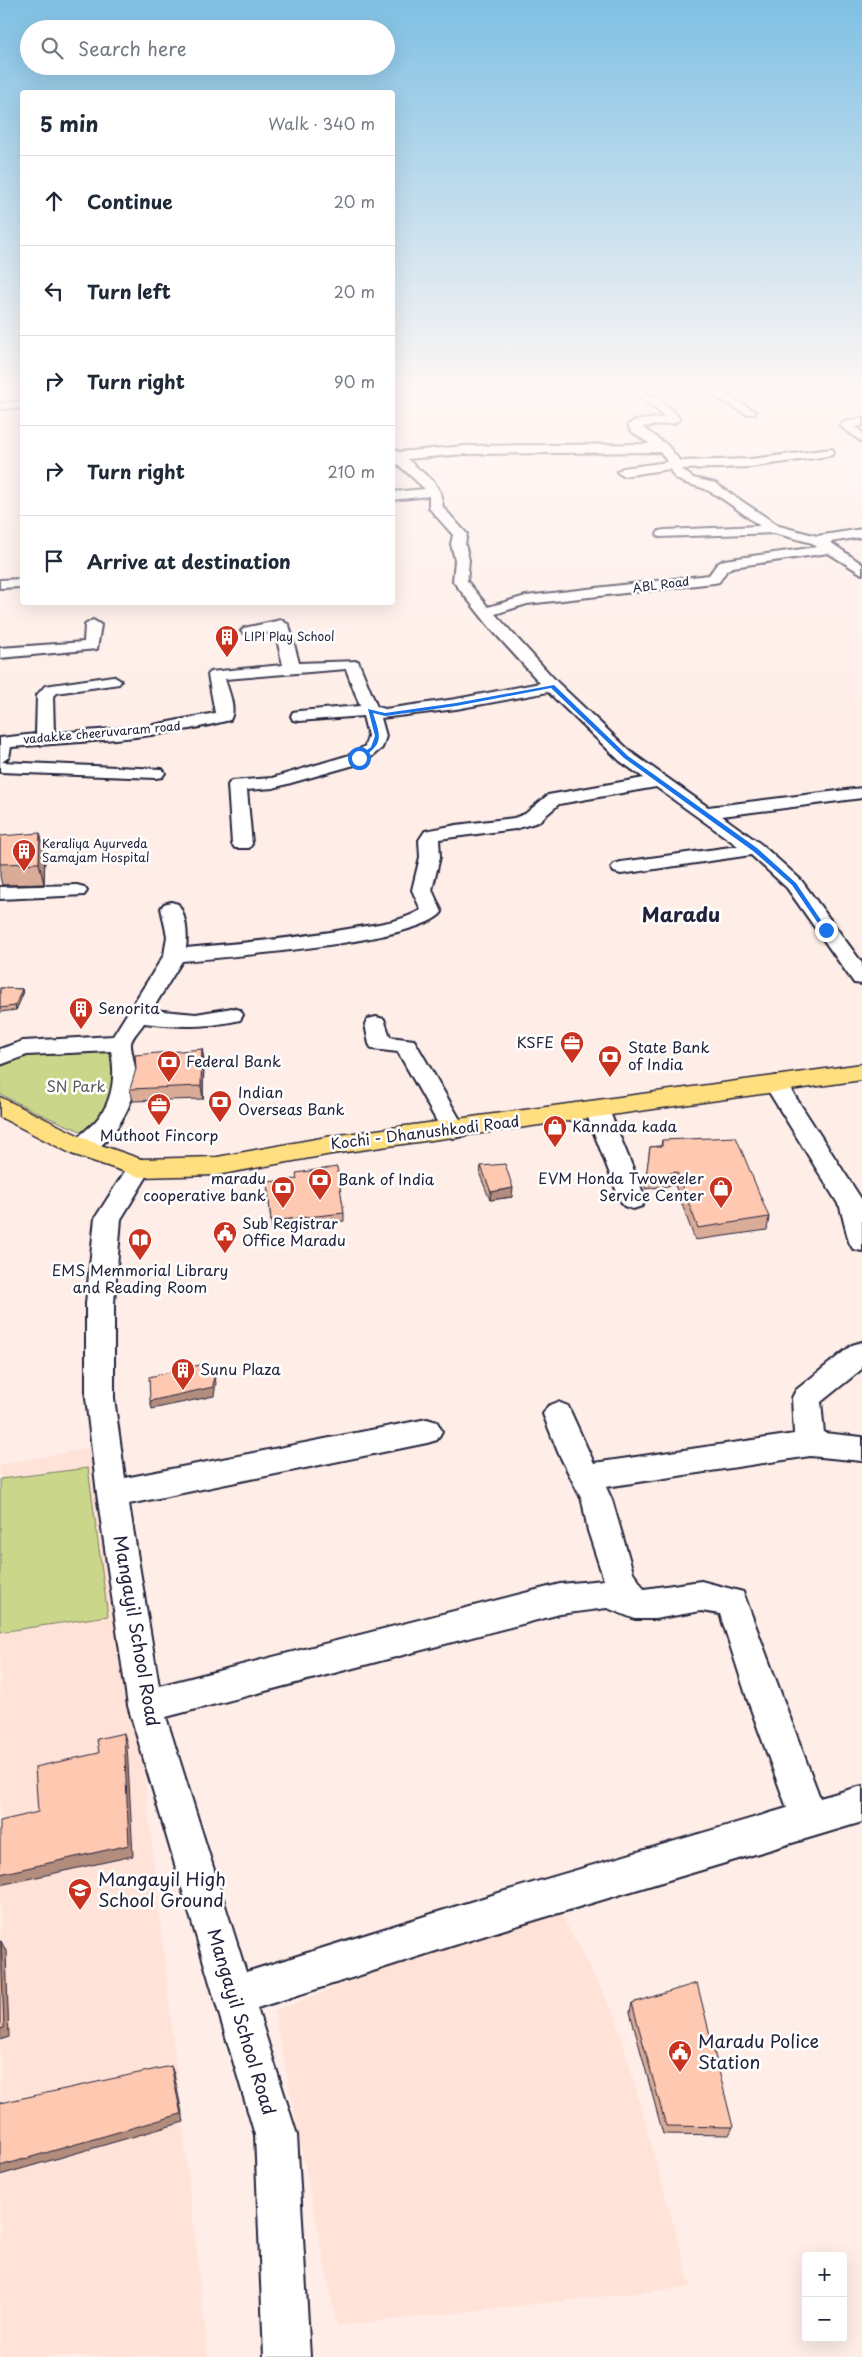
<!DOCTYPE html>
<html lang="en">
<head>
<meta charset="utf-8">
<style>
  body { margin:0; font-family:"Playpen Sans",sans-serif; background:#f6f6f7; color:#1f2937 }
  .controls { position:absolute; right:15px; bottom:15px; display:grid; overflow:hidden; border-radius:5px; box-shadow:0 5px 20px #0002 }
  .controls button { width:45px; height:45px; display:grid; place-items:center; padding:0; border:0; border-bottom:1px solid #e0e1e3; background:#fff; color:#1f2937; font:25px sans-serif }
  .stop { position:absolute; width:15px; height:15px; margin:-11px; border:4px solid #1a73e8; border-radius:50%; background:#fff }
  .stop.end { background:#1a73e8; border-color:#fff; box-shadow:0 1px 5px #0008 }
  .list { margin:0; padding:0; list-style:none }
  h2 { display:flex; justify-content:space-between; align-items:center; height:65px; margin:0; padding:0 20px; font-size:21px }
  h2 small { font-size:16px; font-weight:400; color:#747a83 }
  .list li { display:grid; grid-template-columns:32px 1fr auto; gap:15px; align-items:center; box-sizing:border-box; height:90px; padding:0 20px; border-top:1px solid #e0e1e3 }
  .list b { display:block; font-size:19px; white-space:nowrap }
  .list em { font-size:16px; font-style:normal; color:#747a83 }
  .icon { flex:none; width:28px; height:28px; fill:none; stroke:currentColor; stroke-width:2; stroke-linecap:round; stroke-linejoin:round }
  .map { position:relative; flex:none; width:862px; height:2357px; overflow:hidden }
  .search { position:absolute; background:#fff; box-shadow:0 5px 20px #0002; left:20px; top:20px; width:375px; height:55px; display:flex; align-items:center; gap:12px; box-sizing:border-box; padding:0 18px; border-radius:28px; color:#747a83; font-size:19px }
  .panel { position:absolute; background:#fff; box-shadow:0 5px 20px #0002; left:20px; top:90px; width:375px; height:515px; border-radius:5px }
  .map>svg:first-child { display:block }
</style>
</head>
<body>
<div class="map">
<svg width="862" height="2357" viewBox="0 0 862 2357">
  <rect width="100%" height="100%" fill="#ffeee8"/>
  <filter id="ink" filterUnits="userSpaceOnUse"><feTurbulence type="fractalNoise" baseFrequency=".02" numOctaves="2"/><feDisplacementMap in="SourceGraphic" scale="10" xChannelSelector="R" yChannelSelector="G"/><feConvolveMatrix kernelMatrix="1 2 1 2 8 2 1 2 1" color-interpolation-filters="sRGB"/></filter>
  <g filter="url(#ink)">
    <path fill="#ffe3d8" d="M 108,1444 L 208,2356 L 0,2357 L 0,1465 Z
      M 557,1906 L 616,2017 L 691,2287 L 337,2326 L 274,2011 L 464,1938 Z"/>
    <path fill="#cad78b" stroke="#767c63" d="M 97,1045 L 120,1061 L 113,1104 L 85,1133 L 40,1114 L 0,1094 L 0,1063 L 33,1051 Z
      M 88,1468 L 108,1616 L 0,1632 L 0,1479 Z"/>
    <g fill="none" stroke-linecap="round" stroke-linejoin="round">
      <g stroke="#22223b" stroke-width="4">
        <path id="minor" d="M 633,391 C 651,391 668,404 680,419 L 674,423 L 642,427 L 667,445 L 680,461 L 751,459 L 832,449 L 834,452 L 832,455 L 828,456 L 751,467 L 682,469 L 693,478 L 715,483 L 779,526 L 817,536 L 862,529 L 862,537 L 830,542 L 862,564 L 862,574 L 828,553 L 733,567 L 727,570 L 719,582 L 714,583 L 527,604 L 495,614 L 558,683 L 632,753 L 708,807 L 862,788 L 862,798 L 722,816 L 762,845 L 801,880 L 862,963 L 862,984 L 854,983 L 787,888 L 751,855 L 621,874 L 614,872 L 611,868 L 614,864 L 621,862 L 738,846 L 656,787 L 559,804 L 538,822 L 515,829 L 439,839 L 440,857 L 432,890 L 442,912 C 421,942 225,957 182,961 L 152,1010 L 196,1014 L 232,1008 L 240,1010 L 243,1015 L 240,1020 C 207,1028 177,1027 144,1023 C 141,1028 132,1037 131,1043 C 130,1049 137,1070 136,1081 C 134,1107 103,1162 73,1154 L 70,1148 C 76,1138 85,1131 94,1123 C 113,1103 116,1077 111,1051 L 27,1055 L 0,1065 L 0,1049 L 23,1041 L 113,1036 L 164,955 L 167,936 L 161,908 L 164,904 L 171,902 L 178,904 C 186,915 188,934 186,948 C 244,943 298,938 354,928 C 377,924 401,922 421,910 L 412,890 L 420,857 L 419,840 L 425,831 L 456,825 L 514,818 L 525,814 L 548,795 L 644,778 L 620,761 L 548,692 L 456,709 L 381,718 L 386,736 L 382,748 L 365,762 L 273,788 L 247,790 L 252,844 L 249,848 L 235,848 L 232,844 L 228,785 L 231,781 L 272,778 L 353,754 L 365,746 L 368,736 L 363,716 L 299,721 L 293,720 L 291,716 L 293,712 L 299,711 L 360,706 L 346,669 L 225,679 C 228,690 237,709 230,720 C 158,739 85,741 11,747 L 9,757 L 2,762 L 162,769 L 165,773 L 162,777 L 156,778 L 0,772 L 0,738 L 36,734 L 37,695 L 45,686 L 113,676 L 121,681 L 119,684 L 56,693 L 53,696 L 54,733 L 143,727 L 215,713 L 208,675 L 210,672 L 283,665 L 275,631 L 249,636 L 241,631 L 244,628 L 281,620 L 289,625 L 299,663 L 358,661 L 377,707 L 385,709 L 456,699 L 540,683 L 492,630 L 453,581 L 455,560 L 451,544 L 453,535 L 429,508 L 429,496 L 392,500 L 392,492 L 425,489 L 392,459 L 392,448 L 399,452 L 465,446 L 650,444 L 631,431 L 628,425 L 634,421 L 665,417 ZM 660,452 L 668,462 L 623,468 L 617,472 L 623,476 L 670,469 C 676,486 694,483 707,490 C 725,499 743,514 760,526 L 664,530 L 659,531 L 657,534 L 659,537 L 774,533 L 812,543 L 817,547 L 724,560 L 717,564 L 709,575 L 526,596 L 488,607 L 467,581 L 469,560 L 465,544 L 467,534 L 443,507 L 440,492 L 434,482 L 407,459 L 465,454 Z
          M 706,391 L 720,391 L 756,412 L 754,414 L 746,414 Z
          M 22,402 L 22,408 L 0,409 L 0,403 Z
          M 862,418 L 862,426 L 855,427 L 862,432 L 862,442 L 840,426 L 842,423 Z
          M 22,579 L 22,587 L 0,588 L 0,580 Z
          M 93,620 L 101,625 L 97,649 L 0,658 L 0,648 L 84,642 L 85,625 Z
          M 77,885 L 84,887 L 87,891 L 84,895 L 0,899 L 0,887 Z
          M 376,1017 L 384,1019 L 390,1037 L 414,1040 L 466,1130 L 463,1136 L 454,1138 L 445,1136 L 398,1052 L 372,1049 L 369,1044 L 365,1024 L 368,1019 Z
          M 776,1076 L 784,1079 L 862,1200 L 862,1251 L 853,1249 L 849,1242 L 840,1207 L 764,1084 L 768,1079 Z
          M 597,1102 L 605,1104 L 609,1110 L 646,1200 L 642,1206 L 633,1209 L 624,1206 L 620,1200 L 585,1110 L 589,1104 Z
          M 140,1159 L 149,1162 L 152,1168 L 121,1219 L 114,1303 L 114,1398 L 125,1478 L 427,1419 L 437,1422 L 442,1431 L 437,1440 L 427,1443 L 129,1504 L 159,1686 L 560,1584 L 604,1580 L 588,1531 L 582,1500 L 558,1452 L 543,1414 L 548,1406 L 558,1402 L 568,1406 L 594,1463 L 794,1434 L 792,1398 L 796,1390 L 852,1345 L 862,1342 L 862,1369 L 821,1402 L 824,1433 L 862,1437 L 862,1461 L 810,1456 L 606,1487 L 612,1500 L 633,1572 L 644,1589 L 701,1581 L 743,1592 L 820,1798 L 862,1786 L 862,1822 L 502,1930 L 257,2008 L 297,2135 L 310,2357 L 264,2357 L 255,2135 L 128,1706 L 97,1494 L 86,1398 L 86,1303 L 95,1218 L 131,1162 ZM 607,1608 L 635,1619 L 655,1619 L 701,1611 L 720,1614 L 748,1701 L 787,1808 L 502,1892 L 246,1972 L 166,1717 L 560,1614 Z"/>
      </g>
      <g stroke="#22223b" stroke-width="3">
        <path id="highway" d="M 862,1064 L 862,1080 L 332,1154 L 217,1175 L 140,1177 L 72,1154 L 0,1117 L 0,1097 L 92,1142 L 141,1159 L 217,1157 L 332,1136 Z"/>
      </g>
      <use href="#minor" fill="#fff" fill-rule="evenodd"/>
      <use href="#highway" fill="#ffdf80" fill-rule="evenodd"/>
    </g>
    <path fill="#daac98" stroke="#22223b" d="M 0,836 L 45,853 L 44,884 L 2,885 L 0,876 Z
      M 0,988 L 22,989 L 23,994 L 16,1010 L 0,1012 Z
      M 202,1049 L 204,1061 L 203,1099 L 133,1101 L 130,1089 Z
      M 662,1140 L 769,1217 L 767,1230 L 695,1240 L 675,1185 L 645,1189 L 650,1147 L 661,1146 Z
      M 481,1166 L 512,1197 L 490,1200 L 480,1175 Z
      M 267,1182 L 344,1213 L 344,1221 L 272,1230 Z
      M 632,2003 L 733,2127 L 729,2135 L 663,2134 L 630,2012 Z"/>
    <path fill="#b28c7c" stroke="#22223b" d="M 40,833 L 45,853 L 44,884 L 39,863 Z
      M 22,989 L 23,994 L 16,1010 L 15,1006 Z
      M 202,1049 L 204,1061 L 203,1099 L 201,1086 Z
      M 513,1188 L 512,1197 L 490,1200 L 491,1192 Z
      M 214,1374 L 216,1383 L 214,1396 L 152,1409 L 150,1401 Z
      M 124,1733 L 127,1744 L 133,1856 L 0,1885 L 0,1874 Z
      M 1,1941 L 6,1951 L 9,2037 L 0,2040 Z
      M 171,2066 L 174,2074 L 184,2122 L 0,2175 L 0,2166 Z"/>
    <path fill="#fec8b1" stroke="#22223b" d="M 40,833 L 39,863 L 0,864 L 0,836 Z
      M 0,988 L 22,989 L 15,1006 L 0,1008 Z
      M 202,1049 L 201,1086 L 130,1089 L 136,1069 L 135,1055 Z
      M 736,1137 L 769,1217 L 698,1228 L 677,1172 L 646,1177 L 650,1147 L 662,1146 L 662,1140 Z
      M 505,1164 L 513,1188 L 491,1192 L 481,1166 Z
      M 337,1167 L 344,1213 L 271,1221 L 267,1182 L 297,1179 L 296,1173 Z
      M 208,1363 L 214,1374 L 213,1387 L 150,1401 L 149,1377 Z
      M 124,1733 L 129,1845 L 0,1874 L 0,1821 L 38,1812 L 35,1767 L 99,1753 L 97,1739 Z
      M 0,1941 L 1,1941 L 4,2028 L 0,2029 Z
      M 697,1983 L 733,2127 L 666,2126 L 632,2003 Z
      M 171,2066 L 181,2114 L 0,2166 L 0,2103 Z"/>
  </g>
  <linearGradient id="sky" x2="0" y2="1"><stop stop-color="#7fc0e4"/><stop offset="0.54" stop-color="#fff7f5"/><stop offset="1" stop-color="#fff7f5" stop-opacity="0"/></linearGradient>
  <rect width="862" height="721" fill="url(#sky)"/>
  <path fill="#1a73e8" d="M 554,685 L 628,756 L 757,848 L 796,883 L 829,932 L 824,932 L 792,885 L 753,851 L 624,758 L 551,688 L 456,706 L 385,716 L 373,713 C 381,738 384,743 361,759 L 356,758 L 371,747 L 375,736 L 368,709 L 385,713 L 456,703 Z"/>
  <defs>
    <g id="building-pin" transform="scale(1.25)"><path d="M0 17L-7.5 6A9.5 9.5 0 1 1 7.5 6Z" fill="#c8321e" stroke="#fff"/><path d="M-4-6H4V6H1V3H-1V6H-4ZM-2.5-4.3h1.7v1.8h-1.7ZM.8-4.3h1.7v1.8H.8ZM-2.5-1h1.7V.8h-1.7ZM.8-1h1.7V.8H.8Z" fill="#fff"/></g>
    <g id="office-pin" transform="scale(1.25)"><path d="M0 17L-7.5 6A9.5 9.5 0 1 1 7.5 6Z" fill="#c8321e" stroke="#fff"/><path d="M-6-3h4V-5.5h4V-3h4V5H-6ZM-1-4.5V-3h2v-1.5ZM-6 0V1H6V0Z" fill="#fff"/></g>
    <g id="bank-pin" transform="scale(1.25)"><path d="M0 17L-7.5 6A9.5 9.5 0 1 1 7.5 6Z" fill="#c8321e" stroke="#fff"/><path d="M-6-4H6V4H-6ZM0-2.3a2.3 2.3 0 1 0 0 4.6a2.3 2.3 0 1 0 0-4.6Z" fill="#fff"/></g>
    <g id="shop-pin" transform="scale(1.25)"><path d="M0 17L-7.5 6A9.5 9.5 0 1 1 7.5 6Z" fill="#c8321e" stroke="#fff"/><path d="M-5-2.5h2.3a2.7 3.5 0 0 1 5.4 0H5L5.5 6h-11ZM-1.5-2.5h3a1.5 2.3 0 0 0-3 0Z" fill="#fff"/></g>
    <g id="civic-pin" transform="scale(1.25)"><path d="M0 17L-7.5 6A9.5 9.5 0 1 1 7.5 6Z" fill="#c8321e" stroke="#fff"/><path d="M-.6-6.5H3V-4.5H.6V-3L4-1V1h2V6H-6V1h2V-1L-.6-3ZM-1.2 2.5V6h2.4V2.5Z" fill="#fff"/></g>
    <g id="library-pin" transform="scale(1.25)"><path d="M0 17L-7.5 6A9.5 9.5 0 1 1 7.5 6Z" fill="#c8321e" stroke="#fff"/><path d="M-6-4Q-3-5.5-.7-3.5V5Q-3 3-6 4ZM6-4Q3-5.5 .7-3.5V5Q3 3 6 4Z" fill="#fff"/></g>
    <g id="school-pin" transform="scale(1.25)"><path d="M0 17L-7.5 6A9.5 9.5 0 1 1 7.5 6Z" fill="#c8321e" stroke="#fff"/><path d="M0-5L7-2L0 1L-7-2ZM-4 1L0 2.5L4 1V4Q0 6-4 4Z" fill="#fff"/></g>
  </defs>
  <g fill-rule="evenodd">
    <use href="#building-pin" x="227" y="637"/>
    <use href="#building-pin" x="24" y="851"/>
    <use href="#building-pin" x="81" y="1009"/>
    <use href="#office-pin" x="572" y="1043"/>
    <use href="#bank-pin" x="610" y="1057"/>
    <use href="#bank-pin" x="169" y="1062"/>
    <use href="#bank-pin" x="220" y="1102"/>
    <use href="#office-pin" x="159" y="1105"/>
    <use href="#shop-pin" x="555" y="1127"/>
    <use href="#bank-pin" x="320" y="1180"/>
    <use href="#bank-pin" x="283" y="1188"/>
    <use href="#shop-pin" x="721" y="1188"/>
    <use href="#civic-pin" x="225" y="1233"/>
    <use href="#library-pin" x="140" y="1240"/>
    <use href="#building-pin" x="183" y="1370"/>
    <use href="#school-pin" x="80" y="1890"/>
    <use href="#civic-pin" x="680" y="2052"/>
  </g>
  <g text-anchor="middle" stroke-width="5" stroke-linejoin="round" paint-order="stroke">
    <g font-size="12" fill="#22223b" stroke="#fff">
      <text transform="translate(661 585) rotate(-7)" y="4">ABL Road</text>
      <text transform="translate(102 733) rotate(-5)" y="4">vadakke cheeruvaram road</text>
    </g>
    <g font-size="12" fill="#22223b" stroke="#fff" text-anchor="start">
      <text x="244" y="641">LIPI Play School</text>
      <text x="42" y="848">Keraliya Ayurveda<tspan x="42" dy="14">Samajam Hospital</tspan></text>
    </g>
    <g font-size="15" fill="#22223b" stroke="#fff" text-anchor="start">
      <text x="98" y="1014">Senorita</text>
      <text x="554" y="1048" text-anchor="end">KSFE</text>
      <text x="628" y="1053">State Bank<tspan x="628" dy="17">of India</tspan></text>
      <text x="186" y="1067">Federal Bank</text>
      <text x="238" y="1098">Indian<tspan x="238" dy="17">Overseas Bank</tspan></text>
      <text x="572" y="1132">Kannada kada</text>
      <text x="159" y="1141" text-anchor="middle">Muthoot Fincorp</text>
      <text x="266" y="1184" text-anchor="end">maradu<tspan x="266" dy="17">cooperative bank</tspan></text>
      <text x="704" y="1184" text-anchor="end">EVM Honda Twoweeler<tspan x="704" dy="17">Service Center</tspan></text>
      <text x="338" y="1185">Bank of India</text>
      <text x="242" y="1229">Sub Registrar<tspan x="242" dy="17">Office Maradu</tspan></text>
      <text x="140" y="1276" text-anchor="middle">EMS Memmorial Library<tspan x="140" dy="17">and Reading Room</tspan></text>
      <text x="200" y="1375">Sunu Plaza</text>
    </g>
    <g font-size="15" fill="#545853" stroke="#fff">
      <text x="76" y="1092">SN Park</text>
    </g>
    <g font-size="15" fill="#22223b" stroke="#fff">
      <text transform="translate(425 1133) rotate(-7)" y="5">Kochi - Dhanushkodi Road</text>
    </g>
    <g font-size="18" fill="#22223b" stroke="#fff">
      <text transform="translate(136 1631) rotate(80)" y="6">Mangayil School Road</text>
      <text transform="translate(241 2022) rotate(73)" y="6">Mangayil School Road</text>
    </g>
    <g font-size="18" fill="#22223b" stroke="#fff" text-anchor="start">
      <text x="98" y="1886">Mangayil High<tspan x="98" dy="21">School Ground</tspan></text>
      <text x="698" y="2048">Maradu Police<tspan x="698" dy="21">Station</tspan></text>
    </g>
    <g font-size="20" font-weight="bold" fill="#22223b" stroke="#fff">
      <text x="681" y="922">Maradu</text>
    </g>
  </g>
</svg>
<div class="controls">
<button>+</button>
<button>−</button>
</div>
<div class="stop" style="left:359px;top:758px"></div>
<div class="stop end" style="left:826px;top:930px"></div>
<div class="search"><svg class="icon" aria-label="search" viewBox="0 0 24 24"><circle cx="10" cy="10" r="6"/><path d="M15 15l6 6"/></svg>Search here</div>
<section class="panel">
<h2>5 min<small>Walk · 340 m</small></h2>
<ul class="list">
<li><svg class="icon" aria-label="ahead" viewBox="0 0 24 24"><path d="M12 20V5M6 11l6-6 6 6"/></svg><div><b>Continue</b></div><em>20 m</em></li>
<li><svg class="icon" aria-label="left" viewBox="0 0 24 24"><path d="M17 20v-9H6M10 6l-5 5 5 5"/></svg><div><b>Turn left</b></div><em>20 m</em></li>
<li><svg class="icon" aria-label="right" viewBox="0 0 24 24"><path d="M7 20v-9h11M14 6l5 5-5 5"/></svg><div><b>Turn right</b></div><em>90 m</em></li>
<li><svg class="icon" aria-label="right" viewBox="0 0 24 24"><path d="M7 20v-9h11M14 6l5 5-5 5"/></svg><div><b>Turn right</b></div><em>210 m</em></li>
<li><svg class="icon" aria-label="arrive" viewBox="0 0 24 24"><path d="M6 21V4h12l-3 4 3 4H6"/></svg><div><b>Arrive at destination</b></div></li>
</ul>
</section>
</div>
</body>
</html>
